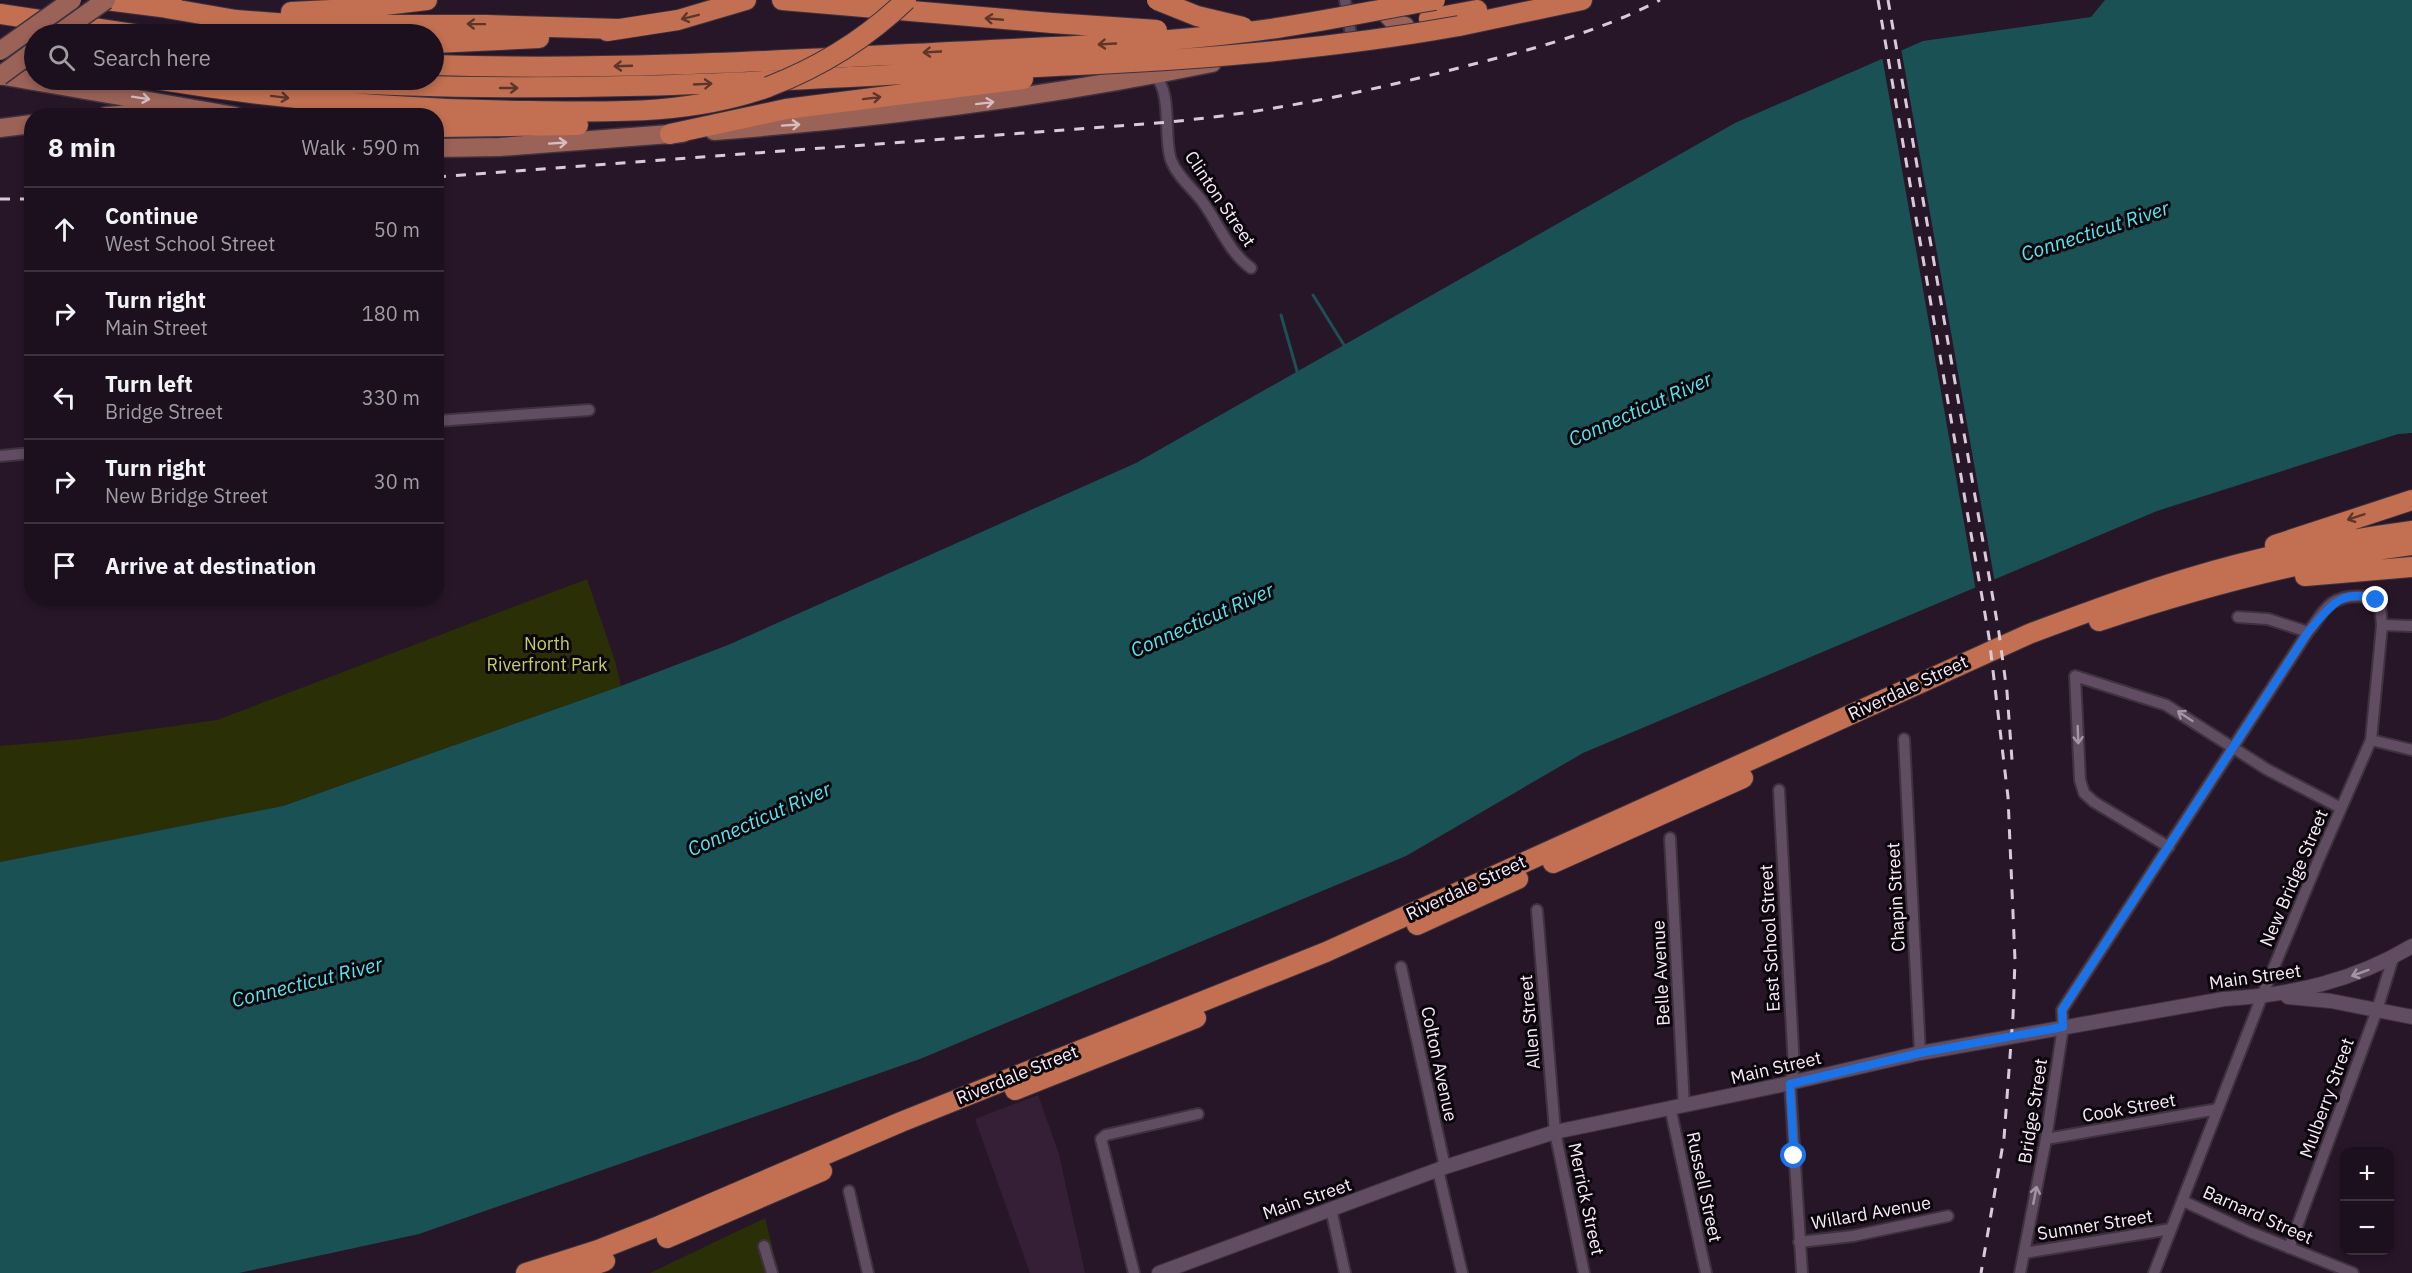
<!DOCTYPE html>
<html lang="en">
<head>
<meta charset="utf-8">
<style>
  body { margin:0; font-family:"IBM Plex Sans",sans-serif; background:#2a1e2b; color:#f1f3f6 }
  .controls { position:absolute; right:18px; bottom:18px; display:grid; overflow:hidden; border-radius:12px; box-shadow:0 3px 9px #0003 }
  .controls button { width:54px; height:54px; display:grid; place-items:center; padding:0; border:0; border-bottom:2px solid #3b303c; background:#1d101e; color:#f1f3f6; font:30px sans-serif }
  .stop { position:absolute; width:18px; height:18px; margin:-14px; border:4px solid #1a73e8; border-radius:50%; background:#fff }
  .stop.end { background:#1a73e8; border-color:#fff; box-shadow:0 2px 6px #0008 }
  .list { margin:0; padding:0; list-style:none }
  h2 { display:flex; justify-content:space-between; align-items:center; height:78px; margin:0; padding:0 24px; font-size:26px }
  h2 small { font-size:20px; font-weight:400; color:#a09da4 }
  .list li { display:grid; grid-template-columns:39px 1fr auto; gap:18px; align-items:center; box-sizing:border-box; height:84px; padding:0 24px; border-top:2px solid #3b303c }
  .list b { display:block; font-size:22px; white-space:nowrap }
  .list p { margin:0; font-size:20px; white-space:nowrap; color:#a09da4 }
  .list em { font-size:20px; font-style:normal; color:#a09da4 }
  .icon { flex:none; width:33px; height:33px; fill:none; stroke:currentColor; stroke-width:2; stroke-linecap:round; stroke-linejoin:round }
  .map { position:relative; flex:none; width:2412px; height:1273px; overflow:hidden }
  .search { position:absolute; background:#1d101e; box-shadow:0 3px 9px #0003; left:24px; top:24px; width:420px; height:66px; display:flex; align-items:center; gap:15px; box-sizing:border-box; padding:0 21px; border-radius:33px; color:#a09da4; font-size:22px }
  .panel { position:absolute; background:#1d101e; box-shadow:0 3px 9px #0003; left:24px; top:108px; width:420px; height:498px; border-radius:24px }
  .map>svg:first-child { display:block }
</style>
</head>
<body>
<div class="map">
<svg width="2412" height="1273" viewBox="0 0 2412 1273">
  <rect width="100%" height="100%" fill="#271628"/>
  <path fill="#351f36" d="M 1038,1095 L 1059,1154 L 1085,1273 L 1030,1273 L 975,1119 Z"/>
  <path fill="#2b2f06" d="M 587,579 L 615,661 L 621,686 L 283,806 L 0,862 L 0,746 L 81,739 L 217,720 Z
    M 765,1218 L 779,1273 L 650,1273 Z"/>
  <path fill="#1a5154" d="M 2105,0 L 2412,0 L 2412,433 L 2398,434 L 2157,511 L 1583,753 L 1406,856 L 920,1059 L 419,1234 L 239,1273 L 0,1273 L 0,862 L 283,806 L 621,686 L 728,645 L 1136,463 L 1735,123 L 1923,41 L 2091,17 Z"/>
  <path fill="#271628" d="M 1901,48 L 1995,583 L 1976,591 L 1882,56 Z"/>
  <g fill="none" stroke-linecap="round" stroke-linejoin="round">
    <path stroke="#1a5154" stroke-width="3" d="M 1313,295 L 1344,345
      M 1281,315 L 1297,371"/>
    <g stroke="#3e323e" stroke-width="14">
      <path id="minor" d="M 1345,0 L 1351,35
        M 1154,75 C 1173,91 1163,137 1171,160 C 1177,176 1192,188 1202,201 C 1218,222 1229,253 1251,268
        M 436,421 L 589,410
        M 0,456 L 32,453
        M 2238,617 L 2268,619 L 2308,632
        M 2382,625 L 2412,626
        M 1904,739 L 1920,1053
        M 2371,740 L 2412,750
        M 1779,790 L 1794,1068 L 1790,1084 L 1802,1273
        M 1670,838 L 1684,1106
        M 2169,847 L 2094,802 L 2084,793 L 2080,780 L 2075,676 L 2166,705 L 2268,770 L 2341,808
        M 1537,910 L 1555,1132 L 1584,1273
        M 1401,967 L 1445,1167
        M 1670,1107 L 1706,1273
        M 2046,1139 L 2218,1109
        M 1438,1170 L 1462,1273
        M 849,1191 L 868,1273
        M 2183,1201 L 2250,1232 L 2353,1273
        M 1331,1209 L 1345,1273
        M 1799,1242 L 1853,1236 L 1948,1216
        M 764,1246 L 772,1273
        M 2289,1248 L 2377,1010 L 2393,958
        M 2024,1253 L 2171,1229
        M 1134,1273 L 1101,1139 L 1106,1135 L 1198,1114
        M 2020,1273 L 2046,1139 L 2063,1027 L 2062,1010 L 2308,632 C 2316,623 2322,610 2332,603 C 2344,595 2372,592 2380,606 L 2382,625 L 2371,740 L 2318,861 L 2262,996 L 2154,1273"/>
    </g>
    <g stroke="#3e323e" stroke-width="16">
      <path id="tertiary" d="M 2288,997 L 2331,1001 L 2412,1017
        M 1159,1273 L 1445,1167 L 1555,1132 L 1781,1085 L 1920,1053 L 2224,999 C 2291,995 2354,981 2412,946"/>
    </g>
    <g stroke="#3e323e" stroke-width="21">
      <path id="primary" d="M 1383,0 C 1384,14 1391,22 1405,26
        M 0,75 L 235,116
        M 106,116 L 133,114 L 168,116
        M 0,128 L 32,124
        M 714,131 C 882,118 1047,97 1212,63
        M 436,148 L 500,147 L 683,133"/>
    </g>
    <g stroke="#3e323e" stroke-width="22">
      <path id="motorway" d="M 106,0 L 177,9
        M 782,0 L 1052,23
        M 166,8 L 236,20 L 302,25 L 486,25 L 618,29
        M 291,12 L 351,9 L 427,0
        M 0,14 L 133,34
        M 1429,19 L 1477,10
        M 1459,26 L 1582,0
        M 607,31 L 678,20 L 746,0
        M 434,43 L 539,38
        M 434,65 C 640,72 847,56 1054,47
        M 160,80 C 283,100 405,110 530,111 C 611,112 690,115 768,87
        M 303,80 C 554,98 805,79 1055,66
        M 436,127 L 578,125
        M 670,134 L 786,109 L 1023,79
        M 2275,545 L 2412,500
        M 2305,576 L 2412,567
        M 2099,621 C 2201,587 2305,559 2412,545
        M 1553,863 L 1743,778
        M 1417,925 L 1518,879
        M 1015,1090 L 1196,1018
        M 667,1238 L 822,1171
        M 526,1273 L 598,1250 L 659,1226 L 901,1122 L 1326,952 L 2029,634 C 2082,614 2135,594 2189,578 C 2261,556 2337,541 2412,531
        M 571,1273 L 605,1261"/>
    </g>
    <use href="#minor" stroke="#604d62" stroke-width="10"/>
    <use href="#tertiary" stroke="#604d62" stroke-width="14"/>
    <use href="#primary" stroke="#9b6258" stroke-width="18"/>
    <use href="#motorway" stroke="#c27051" stroke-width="20"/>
    <path stroke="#d8cbd8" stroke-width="3" stroke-dasharray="10 10" stroke-linecap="butt" d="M 1878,0 L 1989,637 L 2008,797 L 2015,960 L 2013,1016 L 2004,1138 L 1981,1273
      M 1888,0 L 1999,633 L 2007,692 L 2012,760
      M 436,177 L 1157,123 C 1263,114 1368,92 1470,65 C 1534,49 1601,31 1660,0
      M 0,199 L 32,199"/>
    <g stroke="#3e323e" stroke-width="21" stroke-linecap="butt">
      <path id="primary-bridge" d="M 58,34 L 106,0
        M 0,51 L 72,0
        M 0,76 L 34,51"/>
    </g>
    <g stroke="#3e323e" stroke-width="22" stroke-linecap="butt">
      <path id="motorway-bridge" d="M 1157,0 L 1197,16 L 1243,27
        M 1052,23 L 1157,30
        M 1054,47 C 1129,43 1203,39 1277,28 C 1330,20 1382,9 1435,0
        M 1055,66 C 1191,60 1325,50 1459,26
        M 768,87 C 820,67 866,39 906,0"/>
    </g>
    <use href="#primary-bridge" stroke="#9b6258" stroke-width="18"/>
    <use href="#motorway-bridge" stroke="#c27051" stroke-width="20"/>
  </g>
  <defs><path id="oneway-shaft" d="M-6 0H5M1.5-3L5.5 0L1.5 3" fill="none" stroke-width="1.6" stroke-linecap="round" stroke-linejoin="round" transform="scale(1.5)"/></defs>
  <g stroke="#5d352b">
    <use href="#oneway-shaft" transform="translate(690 17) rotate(166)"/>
    <use href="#oneway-shaft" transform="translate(994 19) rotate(-175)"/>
    <use href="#oneway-shaft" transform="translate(476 24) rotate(-179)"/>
    <use href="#oneway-shaft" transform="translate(1107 44) rotate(177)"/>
    <use href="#oneway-shaft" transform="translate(932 52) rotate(177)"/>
    <use href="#oneway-shaft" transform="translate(623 66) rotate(178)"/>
    <use href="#oneway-shaft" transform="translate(703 84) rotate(-3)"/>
    <use href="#oneway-shaft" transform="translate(509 88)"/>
    <use href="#oneway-shaft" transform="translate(280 97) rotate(7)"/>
    <use href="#oneway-shaft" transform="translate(872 98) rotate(-7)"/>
    <use href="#oneway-shaft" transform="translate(2356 517) rotate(162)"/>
  </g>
  <g stroke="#d7bcc0">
    <use href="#oneway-shaft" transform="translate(141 98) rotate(9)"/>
    <use href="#oneway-shaft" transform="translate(985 103) rotate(-7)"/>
    <use href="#oneway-shaft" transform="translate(791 125) rotate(-4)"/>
    <use href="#oneway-shaft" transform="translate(558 143) rotate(-4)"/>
  </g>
  <g stroke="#a495a6">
    <use href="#oneway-shaft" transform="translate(2185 716) rotate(-147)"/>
    <use href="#oneway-shaft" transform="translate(2078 735) rotate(88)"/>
    <use href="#oneway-shaft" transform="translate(2360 973) rotate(160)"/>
    <use href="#oneway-shaft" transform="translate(2035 1195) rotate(-79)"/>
  </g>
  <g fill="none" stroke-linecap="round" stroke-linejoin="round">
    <path stroke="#1a73e8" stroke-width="8" d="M 1794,1156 L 1790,1084 L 1920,1053 L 2063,1027 L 2062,1010 L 2308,632 C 2328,610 2340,586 2376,600"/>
  </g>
  <g text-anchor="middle" stroke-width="6" stroke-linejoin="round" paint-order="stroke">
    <g font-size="18" fill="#f8ecf8" stroke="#0b050c">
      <text transform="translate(1220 199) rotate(56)" y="6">Clinton Street</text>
      <text transform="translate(1908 688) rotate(-25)" y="6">Riverdale Street</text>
      <text transform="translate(2294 878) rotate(-67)" y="6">New Bridge Street</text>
      <text transform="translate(1466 888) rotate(-25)" y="6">Riverdale Street</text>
      <text transform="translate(1896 897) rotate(-93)" y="6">Chapin Street</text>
      <text transform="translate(1770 938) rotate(-93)" y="6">East School Street</text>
      <text transform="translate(1661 973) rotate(-93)" y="6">Belle Avenue</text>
      <text transform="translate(2255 977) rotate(-8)" y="6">Main Street</text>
      <text transform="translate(1530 1022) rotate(-95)" y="6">Allen Street</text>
      <text transform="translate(1439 1064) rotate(78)" y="6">Colton Avenue</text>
      <text transform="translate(1776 1068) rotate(-13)" y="6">Main Street</text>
      <text transform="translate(1017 1075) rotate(-22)" y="6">Riverdale Street</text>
      <text transform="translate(2327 1098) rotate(-70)" y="6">Mulberry Street</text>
      <text transform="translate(2129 1108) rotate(-10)" y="6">Cook Street</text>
      <text transform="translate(2033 1111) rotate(-81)" y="6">Bridge Street</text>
      <text transform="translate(1704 1187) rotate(78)" y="6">Russell Street</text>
      <text transform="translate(1307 1199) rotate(-19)" y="6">Main Street</text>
      <text transform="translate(1586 1199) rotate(78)" y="6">Merrick Street</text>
      <text transform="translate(1871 1213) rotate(-10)" y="6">Willard Avenue</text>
      <text transform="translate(2258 1215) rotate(24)" y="6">Barnard Street</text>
      <text transform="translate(2095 1225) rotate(-9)" y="6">Sumner Street</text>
    </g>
    <g font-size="18" fill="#c2ce6c" stroke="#0b050c">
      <text x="547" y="650">North<tspan x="547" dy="21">Riverfront Park</tspan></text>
    </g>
    <g font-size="20" font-style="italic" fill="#54e8f1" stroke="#0b050c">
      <text transform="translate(2095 231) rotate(-18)" y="7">Connecticut River</text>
      <text transform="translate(1640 409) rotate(-24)" y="7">Connecticut River</text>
      <text transform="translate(1202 620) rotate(-24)" y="7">Connecticut River</text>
      <text transform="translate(759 819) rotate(-24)" y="7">Connecticut River</text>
      <text transform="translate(307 982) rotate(-14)" y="7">Connecticut River</text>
    </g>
  </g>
</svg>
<div class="controls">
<button>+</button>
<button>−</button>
</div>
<div class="stop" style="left:1794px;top:1156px"></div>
<div class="stop end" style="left:2376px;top:600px"></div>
<div class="search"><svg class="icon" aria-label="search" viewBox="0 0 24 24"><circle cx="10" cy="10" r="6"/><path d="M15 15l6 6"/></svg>Search here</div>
<section class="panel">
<h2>8 min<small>Walk · 590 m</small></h2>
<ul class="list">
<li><svg class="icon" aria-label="ahead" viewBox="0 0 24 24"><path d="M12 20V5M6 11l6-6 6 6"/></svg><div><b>Continue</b><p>West School Street</p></div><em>50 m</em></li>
<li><svg class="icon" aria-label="right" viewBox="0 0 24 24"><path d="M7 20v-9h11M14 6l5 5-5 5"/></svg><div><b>Turn right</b><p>Main Street</p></div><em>180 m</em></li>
<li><svg class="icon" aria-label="left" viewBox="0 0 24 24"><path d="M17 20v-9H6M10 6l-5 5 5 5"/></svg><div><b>Turn left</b><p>Bridge Street</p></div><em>330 m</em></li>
<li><svg class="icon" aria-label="right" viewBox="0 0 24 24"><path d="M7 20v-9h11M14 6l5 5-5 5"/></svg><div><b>Turn right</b><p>New Bridge Street</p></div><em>30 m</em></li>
<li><svg class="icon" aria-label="arrive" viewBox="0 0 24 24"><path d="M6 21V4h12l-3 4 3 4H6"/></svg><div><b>Arrive at destination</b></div></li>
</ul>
</section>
</div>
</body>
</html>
